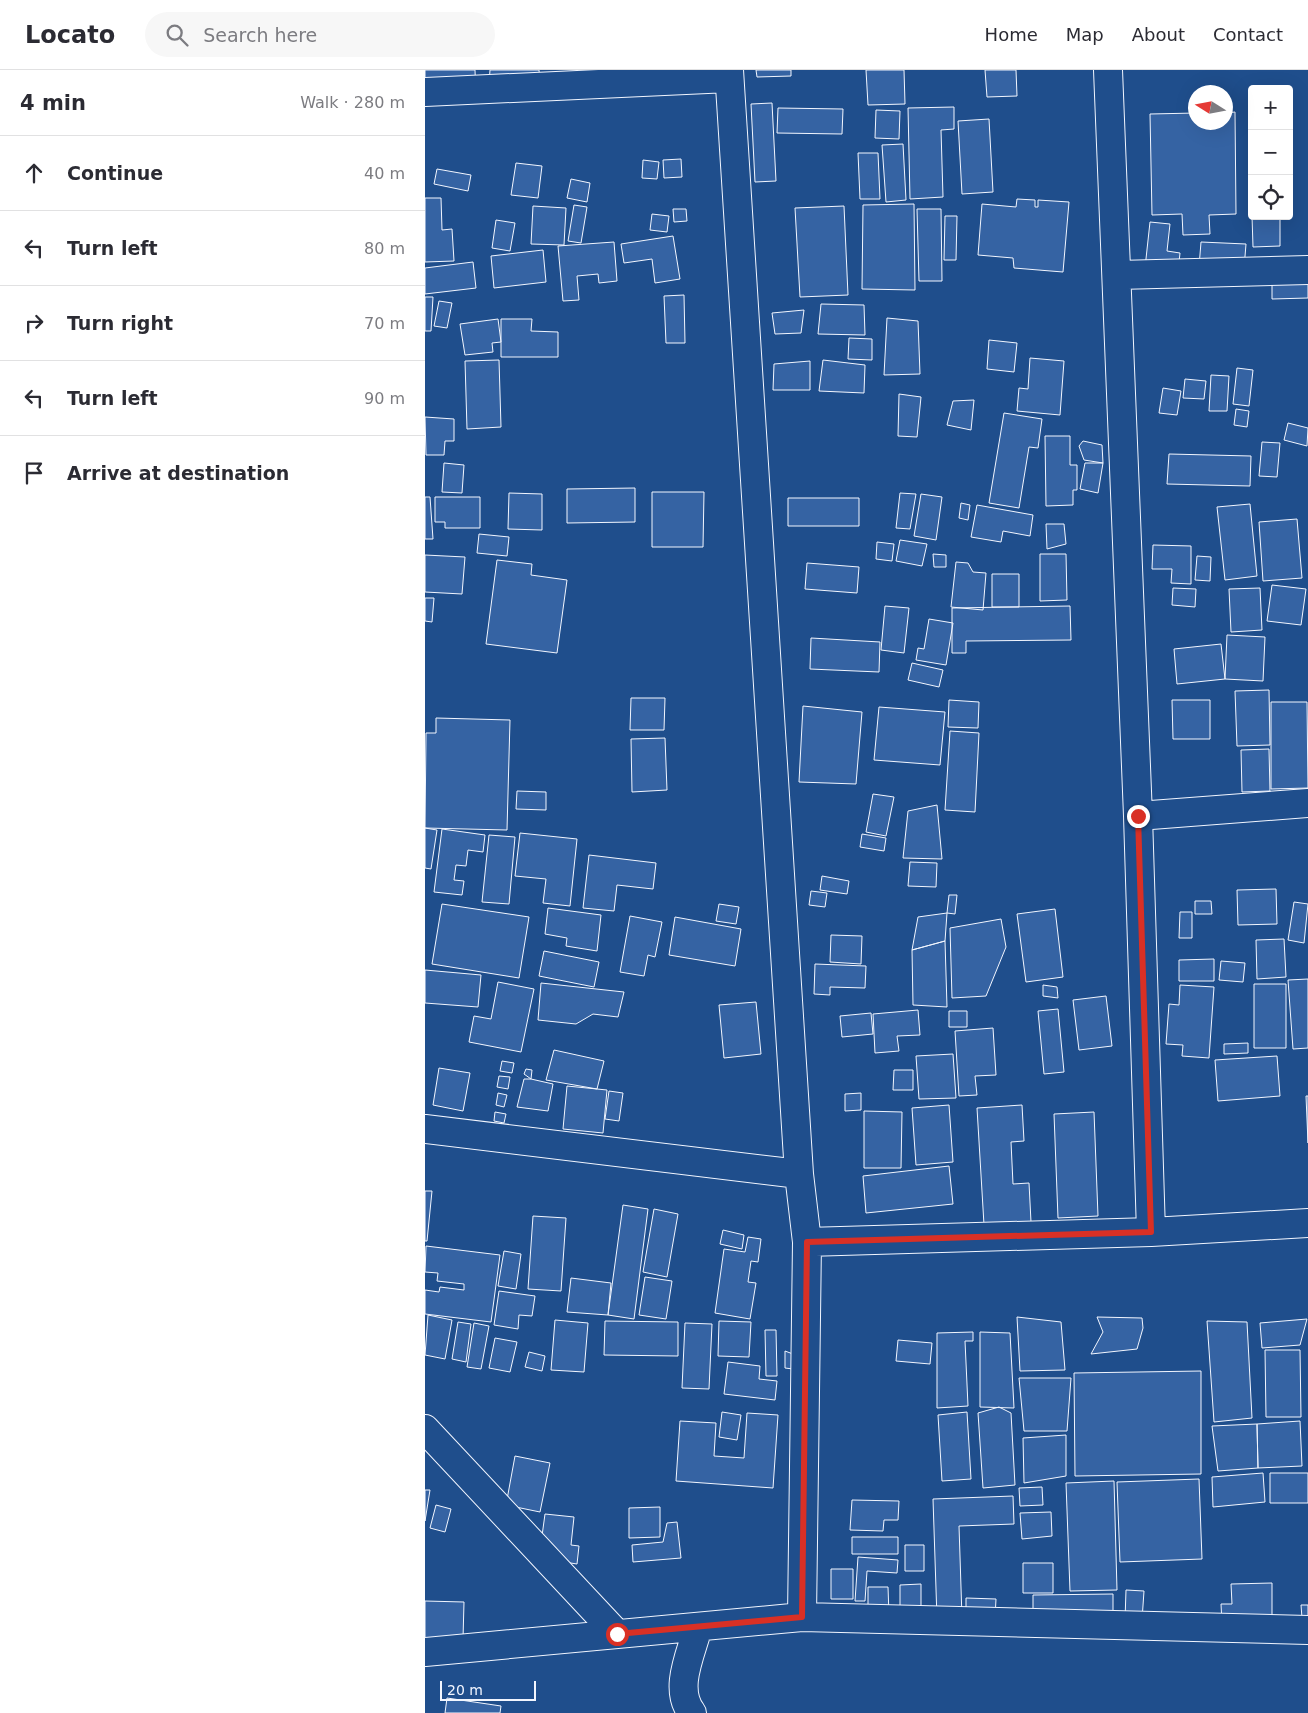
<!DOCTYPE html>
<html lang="en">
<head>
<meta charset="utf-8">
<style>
  body { margin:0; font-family:"DejaVu Sans",sans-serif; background:#f7f7f7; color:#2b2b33 }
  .controls { position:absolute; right:15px; top:15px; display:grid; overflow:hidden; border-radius:5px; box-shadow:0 5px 20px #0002 }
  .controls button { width:45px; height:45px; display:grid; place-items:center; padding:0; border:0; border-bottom:1px solid #e1e1e2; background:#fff; color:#2b2b33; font:25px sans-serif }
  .compass { position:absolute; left:763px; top:15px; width:45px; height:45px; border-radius:50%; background:#fff; box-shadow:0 5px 20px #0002; rotate:281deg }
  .scale { position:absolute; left:15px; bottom:12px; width:96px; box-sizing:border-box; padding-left:5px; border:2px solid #f2f6ff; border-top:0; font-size:14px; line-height:18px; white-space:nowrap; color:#f2f6ff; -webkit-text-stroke:4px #1f4e8c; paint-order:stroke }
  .stop { position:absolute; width:15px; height:15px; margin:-11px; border:4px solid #d93025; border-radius:50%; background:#fff }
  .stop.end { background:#d93025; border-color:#fff; box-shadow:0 1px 5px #0008 }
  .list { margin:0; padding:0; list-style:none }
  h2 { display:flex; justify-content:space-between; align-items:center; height:65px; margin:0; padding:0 20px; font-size:21px }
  h2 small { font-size:16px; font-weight:400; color:#7c7c81 }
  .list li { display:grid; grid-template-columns:32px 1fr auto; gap:15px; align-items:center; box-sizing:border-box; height:75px; padding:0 20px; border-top:1px solid #e1e1e2 }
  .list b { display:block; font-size:19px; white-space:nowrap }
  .list em { font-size:16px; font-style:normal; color:#7c7c81 }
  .icon { flex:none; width:28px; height:28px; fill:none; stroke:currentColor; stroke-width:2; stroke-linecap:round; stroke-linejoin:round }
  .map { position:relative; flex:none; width:883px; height:1643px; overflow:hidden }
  header { display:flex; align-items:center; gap:30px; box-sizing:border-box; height:70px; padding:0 25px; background:#fff; border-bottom:1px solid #e1e1e2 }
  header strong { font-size:24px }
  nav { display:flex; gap:28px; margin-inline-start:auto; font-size:18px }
  .search { width:350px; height:45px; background:#f7f7f7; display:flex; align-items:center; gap:12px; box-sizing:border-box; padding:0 18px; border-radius:28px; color:#7c7c81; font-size:19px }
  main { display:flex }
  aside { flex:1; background:#fff }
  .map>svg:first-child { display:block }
</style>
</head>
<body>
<header>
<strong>Locato</strong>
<div class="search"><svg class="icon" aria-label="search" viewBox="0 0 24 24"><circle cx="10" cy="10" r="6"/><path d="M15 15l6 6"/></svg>Search here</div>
<nav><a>Home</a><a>Map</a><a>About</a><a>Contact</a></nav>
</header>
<main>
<aside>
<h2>4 min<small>Walk · 280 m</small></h2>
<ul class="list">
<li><svg class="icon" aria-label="ahead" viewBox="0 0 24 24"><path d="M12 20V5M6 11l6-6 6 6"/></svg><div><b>Continue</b></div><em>40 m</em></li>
<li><svg class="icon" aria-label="left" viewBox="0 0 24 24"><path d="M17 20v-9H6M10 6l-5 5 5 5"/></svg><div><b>Turn left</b></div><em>80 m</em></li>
<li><svg class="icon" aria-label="right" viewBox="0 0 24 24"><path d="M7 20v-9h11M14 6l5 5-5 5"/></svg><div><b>Turn right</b></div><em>70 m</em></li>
<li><svg class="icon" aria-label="left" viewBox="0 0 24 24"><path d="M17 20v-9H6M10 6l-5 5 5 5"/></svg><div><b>Turn left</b></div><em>90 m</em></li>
<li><svg class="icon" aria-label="arrive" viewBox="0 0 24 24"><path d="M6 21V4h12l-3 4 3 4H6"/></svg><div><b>Arrive at destination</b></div></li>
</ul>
</aside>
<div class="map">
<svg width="883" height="1643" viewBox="0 0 883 1643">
  <rect width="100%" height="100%" fill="#1f4e8c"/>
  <path fill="#3563a3" stroke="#f2f6ff" d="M 0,0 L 50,0 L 51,28 L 0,30 Z
    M 65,0 L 114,0 L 115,11 L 64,14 Z
    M 331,0 L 366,0 L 366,6 L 332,7 Z
    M 441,0 L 479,0 L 480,34 L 443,35 Z
    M 560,0 L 591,0 L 592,26 L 562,27 Z
    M 347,33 L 351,111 L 330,112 L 326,34 Z
    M 529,37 L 529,59 L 516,60 L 518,127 L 485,129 L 483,38 Z
    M 353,38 L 418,39 L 417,64 L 352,63 Z
    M 451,40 L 475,41 L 474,69 L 450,68 Z
    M 810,42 L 811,144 L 784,145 L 785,164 L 758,165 L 757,144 L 727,145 L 725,44 L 771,43 L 771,52 L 801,52 L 801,43 Z
    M 564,49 L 568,122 L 537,124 L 533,51 Z
    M 478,74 L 481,130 L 461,132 L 457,75 Z
    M 433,83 L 453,83 L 455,129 L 435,129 Z
    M 256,89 L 257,107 L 239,108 L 238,90 Z
    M 218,90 L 234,92 L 232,109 L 217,108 Z
    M 91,93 L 117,96 L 113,128 L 86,125 Z
    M 12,99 L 46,105 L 43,121 L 9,114 Z
    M 146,109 L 165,113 L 162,132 L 142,128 Z
    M 0,128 L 16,128 L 17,160 L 27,159 L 29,191 L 0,192 Z
    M 592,129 L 610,130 L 610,137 L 613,137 L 613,130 L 644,132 L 638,202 L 589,198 L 588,188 L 553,185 L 557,134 L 591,137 Z
    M 489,134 L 490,220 L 437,219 L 438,135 Z
    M 149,135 L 162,137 L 156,173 L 143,171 Z
    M 108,136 L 141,138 L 139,175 L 106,174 Z
    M 419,136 L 423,225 L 375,227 L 370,138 Z
    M 248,139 L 261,139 L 262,151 L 249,152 Z
    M 492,139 L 516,139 L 517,211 L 494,211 Z
    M 227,144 L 244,146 L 242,162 L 225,160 Z
    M 520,146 L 532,146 L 531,190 L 519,190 Z
    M 827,146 L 855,146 L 855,176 L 828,177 Z
    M 71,150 L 90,153 L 85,181 L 67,178 Z
    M 725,152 L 745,154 L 742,181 L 755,183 L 753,202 L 720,198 Z
    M 248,166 L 255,209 L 230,213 L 227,189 L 199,193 L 196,174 Z
    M 189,172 L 192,211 L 174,213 L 173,204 L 152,206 L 154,230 L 138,231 L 133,176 Z
    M 776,172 L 821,174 L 819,199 L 774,197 Z
    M 118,180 L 121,212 L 69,218 L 66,186 Z
    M 48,192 L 51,218 L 0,224 L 0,198 Z
    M 883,204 L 883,228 L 847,229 L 847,205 Z
    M 259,225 L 260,273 L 241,273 L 239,226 Z
    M 0,227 L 8,227 L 6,261 L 0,261 Z
    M 14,231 L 27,233 L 22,258 L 9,256 Z
    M 396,234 L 439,235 L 440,265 L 393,264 Z
    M 379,240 L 376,263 L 350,264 L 347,243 Z
    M 462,248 L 493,251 L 495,304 L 459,305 Z
    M 73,249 L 76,272 L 67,273 L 68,282 L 40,285 L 35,254 Z
    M 76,249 L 107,249 L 106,261 L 133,262 L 133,287 L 76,287 Z
    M 424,268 L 447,269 L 447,290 L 423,289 Z
    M 564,270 L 592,273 L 589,302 L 562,299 Z
    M 605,288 L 639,291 L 635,345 L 592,341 L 594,318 L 603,319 Z
    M 74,290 L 76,357 L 42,359 L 40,291 Z
    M 398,290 L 440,295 L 439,323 L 394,321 Z
    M 385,291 L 385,320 L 348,320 L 349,294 Z
    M 812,298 L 828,300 L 824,336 L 808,334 Z
    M 786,305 L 804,306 L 802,341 L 784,341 Z
    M 760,309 L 781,311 L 779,329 L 758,328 Z
    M 738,318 L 756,321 L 752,345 L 734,343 Z
    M 474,324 L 496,327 L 492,367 L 473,366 Z
    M 549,330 L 546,360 L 522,355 L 528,331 Z
    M 811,339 L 824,341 L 822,357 L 809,355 Z
    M 579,343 L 617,349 L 613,378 L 604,377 L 594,438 L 564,433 Z
    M 0,347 L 29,349 L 29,371 L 20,371 L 19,385 L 1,385 Z
    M 863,353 L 883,358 L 882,376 L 859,370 Z
    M 620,366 L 645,366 L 645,395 L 652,395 L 652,420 L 648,420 L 648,435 L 621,436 Z
    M 658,371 L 677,375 L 678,393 L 659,390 L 654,376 Z
    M 837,372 L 855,373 L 852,407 L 834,406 Z
    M 744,384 L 826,386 L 825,416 L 742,414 Z
    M 19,393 L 39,395 L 37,423 L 17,422 Z
    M 660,393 L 678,393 L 673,423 L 655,419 Z
    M 210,418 L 210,452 L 142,453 L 142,419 Z
    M 227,422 L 279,422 L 278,477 L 227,477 Z
    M 84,423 L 117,424 L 117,460 L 83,459 Z
    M 475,423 L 491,424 L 485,459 L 471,458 Z
    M 496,424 L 517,427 L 511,470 L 489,466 Z
    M 0,427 L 5,427 L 8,469 L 0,469 Z
    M 10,427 L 55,427 L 55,458 L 20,458 L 20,452 L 10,452 Z
    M 363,428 L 434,428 L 434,456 L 363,456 Z
    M 536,433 L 545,435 L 543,450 L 534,448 Z
    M 825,434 L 832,506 L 800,510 L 792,437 Z
    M 552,435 L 608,445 L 605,466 L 578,461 L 576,472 L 546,467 Z
    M 872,449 L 877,508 L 838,511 L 834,452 Z
    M 621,454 L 639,454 L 641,474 L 622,479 Z
    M 54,464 L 84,467 L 82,486 L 52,483 Z
    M 475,470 L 502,474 L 497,496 L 471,491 Z
    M 452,472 L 469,474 L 467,491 L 451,489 Z
    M 728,475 L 766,476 L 766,514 L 746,513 L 747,499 L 727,499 Z
    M 508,484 L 521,485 L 521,497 L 509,497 Z
    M 615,484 L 641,484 L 642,530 L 615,531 Z
    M 0,485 L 40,487 L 37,524 L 0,522 Z
    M 772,486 L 786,487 L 785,511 L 770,510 Z
    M 72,490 L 107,494 L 106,505 L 142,510 L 132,583 L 61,574 Z
    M 531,492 L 543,493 L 548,502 L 561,503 L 558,540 L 526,537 Z
    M 382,493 L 434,497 L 432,523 L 380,519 Z
    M 567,504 L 594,504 L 594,537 L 567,537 Z
    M 847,515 L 881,519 L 876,555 L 842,551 Z
    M 748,518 L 771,519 L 770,537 L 747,535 Z
    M 835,518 L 837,560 L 806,562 L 804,519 Z
    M 0,528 L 9,528 L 7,552 L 0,551 Z
    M 460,536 L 484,538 L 479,583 L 456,580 Z
    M 645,536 L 646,570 L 541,571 L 541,583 L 527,583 L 527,538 Z
    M 504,549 L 528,553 L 521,595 L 491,590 L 493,578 L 499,579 Z
    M 802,565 L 840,567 L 838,611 L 800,609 Z
    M 386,568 L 455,572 L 454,602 L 385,599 Z
    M 796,574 L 800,609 L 752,614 L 749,579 Z
    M 487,593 L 518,600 L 514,617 L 483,610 Z
    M 844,620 L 845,675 L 812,676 L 810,621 Z
    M 206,628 L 240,628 L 239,660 L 205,660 Z
    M 524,630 L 554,632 L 553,658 L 523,657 Z
    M 747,630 L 785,630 L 785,669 L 748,669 Z
    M 846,632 L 882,632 L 883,718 L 846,719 Z
    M 378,636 L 437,642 L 431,714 L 374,712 Z
    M 454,637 L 520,642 L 515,695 L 449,690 Z
    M 11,648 L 85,650 L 82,760 L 0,758 L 1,663 L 11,663 Z
    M 525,661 L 554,663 L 550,742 L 520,740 Z
    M 240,668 L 242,720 L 207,722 L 206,669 Z
    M 844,679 L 845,721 L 817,722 L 816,680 Z
    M 92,721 L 121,722 L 121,740 L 91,739 Z
    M 448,724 L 469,727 L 461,766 L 441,762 Z
    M 512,735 L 517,789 L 478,788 L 483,741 Z
    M 0,758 L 12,760 L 6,799 L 0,798 Z
    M 17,759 L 60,765 L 58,782 L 43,780 L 41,796 L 31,795 L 29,810 L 39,811 L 37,825 L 9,822 Z
    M 95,763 L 152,769 L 145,836 L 118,833 L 121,809 L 90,806 Z
    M 437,764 L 461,768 L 459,781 L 435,777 Z
    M 64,765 L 90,767 L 84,834 L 57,832 Z
    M 164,785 L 231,793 L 228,819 L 192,815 L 189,841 L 158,838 Z
    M 485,792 L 512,793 L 511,817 L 483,816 Z
    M 397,806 L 424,811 L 422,824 L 395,820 Z
    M 851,819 L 852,854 L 813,855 L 812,820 Z
    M 386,821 L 402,823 L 400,837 L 384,835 Z
    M 524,825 L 532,825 L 530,844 L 522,843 Z
    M 770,831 L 786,831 L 787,844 L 770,844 Z
    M 869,832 L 883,834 L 879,873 L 863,870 Z
    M 17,834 L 104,847 L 94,908 L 7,894 Z
    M 294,834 L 314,837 L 311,854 L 291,851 Z
    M 123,838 L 176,845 L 172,881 L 141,876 L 142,868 L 120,864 Z
    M 630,839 L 638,907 L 601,912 L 592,844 Z
    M 755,842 L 767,842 L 767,868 L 754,868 Z
    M 522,843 L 520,871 L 487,880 L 493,847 Z
    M 205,846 L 237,852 L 230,887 L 223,885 L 219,906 L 195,902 Z
    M 250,847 L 316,859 L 310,896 L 244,885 Z
    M 576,849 L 581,877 L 561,926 L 527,928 L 525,858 Z
    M 406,865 L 437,866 L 436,894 L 405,892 Z
    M 859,869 L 861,907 L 832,909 L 831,870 Z
    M 520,871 L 522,937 L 488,935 L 487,880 Z
    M 119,881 L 174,892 L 169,917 L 114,906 Z
    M 789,889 L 789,911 L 754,911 L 754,890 Z
    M 796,891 L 820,893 L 818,912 L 794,910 Z
    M 390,894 L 441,896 L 440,918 L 405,917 L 405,925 L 389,924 Z
    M 0,900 L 56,905 L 53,937 L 0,933 Z
    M 883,909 L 883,978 L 868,979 L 863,910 Z
    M 73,912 L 109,919 L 96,982 L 44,972 L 49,946 L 66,949 Z
    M 116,913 L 199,922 L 193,947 L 168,944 L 151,954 L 113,950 Z
    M 829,914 L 861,914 L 861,978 L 829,978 Z
    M 618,915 L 632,917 L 633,928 L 618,926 Z
    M 755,915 L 789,917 L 784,988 L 757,986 L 758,975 L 741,974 L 744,934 L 754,935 Z
    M 681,926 L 687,976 L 654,980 L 648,930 Z
    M 331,932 L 336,984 L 299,988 L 294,935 Z
    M 633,939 L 639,1002 L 619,1004 L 613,941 Z
    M 493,940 L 495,965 L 472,966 L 474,981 L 450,983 L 448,944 Z
    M 524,941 L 542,941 L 542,957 L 524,957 Z
    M 446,943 L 448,964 L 417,967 L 415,946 Z
    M 568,958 L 571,1005 L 550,1006 L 552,1025 L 534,1026 L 530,961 Z
    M 823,973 L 823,983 L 799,984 L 799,974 Z
    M 129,980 L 179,991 L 172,1019 L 121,1010 Z
    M 528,984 L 531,1028 L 494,1029 L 491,986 Z
    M 852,986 L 855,1026 L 793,1031 L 790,990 Z
    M 77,991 L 89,993 L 87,1003 L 75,1001 Z
    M 14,998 L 45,1003 L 38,1041 L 8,1035 Z
    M 101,999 L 107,1000 L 106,1009 L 99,1004 Z
    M 469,1000 L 488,1000 L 488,1020 L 468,1020 Z
    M 74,1006 L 85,1007 L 83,1019 L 72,1017 Z
    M 99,1009 L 106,1009 L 128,1014 L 123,1041 L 92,1037 Z
    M 142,1016 L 182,1020 L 178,1063 L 138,1059 Z
    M 184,1021 L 198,1023 L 194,1051 L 180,1049 Z
    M 73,1023 L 82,1025 L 79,1037 L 71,1035 Z
    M 436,1023 L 436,1040 L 420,1041 L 420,1024 Z
    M 881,1026 L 883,1026 L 883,1073 Z
    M 524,1035 L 528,1092 L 491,1095 L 487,1038 Z
    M 597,1035 L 599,1071 L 586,1072 L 588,1114 L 604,1113 L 606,1152 L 559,1155 L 552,1038 Z
    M 439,1041 L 477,1042 L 476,1098 L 439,1098 Z
    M 70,1042 L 81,1044 L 79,1053 L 69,1051 Z
    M 669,1042 L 673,1146 L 633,1148 L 629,1044 Z
    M 524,1096 L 528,1134 L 441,1143 L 438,1106 Z
    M 0,1121 L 7,1121 L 2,1171 L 0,1171 Z
    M 198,1135 L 223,1139 L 209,1249 L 183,1245 Z
    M 229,1139 L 253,1144 L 242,1207 L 218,1202 Z
    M 108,1146 L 141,1148 L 136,1221 L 103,1219 Z
    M 298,1160 L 319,1165 L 317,1179 L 295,1174 Z
    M 323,1167 L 336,1169 L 333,1192 L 326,1191 L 323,1212 L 331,1213 L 325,1249 L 290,1243 L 299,1179 L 320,1182 Z
    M 1,1176 L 75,1185 L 66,1252 L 0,1244 L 0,1220 L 14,1222 L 15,1217 L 39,1220 L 39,1214 L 12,1211 L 13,1203 L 0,1202 Z
    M 79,1181 L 96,1184 L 91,1219 L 73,1216 Z
    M 220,1207 L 247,1211 L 241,1249 L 214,1245 Z
    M 146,1208 L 186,1213 L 183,1245 L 142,1242 Z
    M 74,1221 L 110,1226 L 107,1246 L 94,1245 L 93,1259 L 69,1255 Z
    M 3,1245 L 27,1250 L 20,1289 L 0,1285 Z
    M 592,1247 L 636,1252 L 640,1300 L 595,1301 Z
    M 672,1247 L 717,1248 L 718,1258 L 712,1279 L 666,1284 L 678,1262 Z
    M 882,1249 L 875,1275 L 837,1278 L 835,1253 Z
    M 130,1250 L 163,1253 L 159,1302 L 126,1300 Z
    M 180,1251 L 253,1252 L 253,1286 L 179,1285 Z
    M 294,1251 L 326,1252 L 324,1287 L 293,1286 Z
    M 782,1251 L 822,1252 L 827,1348 L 789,1352 Z
    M 33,1252 L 46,1254 L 41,1292 L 27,1289 Z
    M 49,1253 L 64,1256 L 56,1299 L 42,1297 Z
    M 260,1253 L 287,1254 L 284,1319 L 257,1318 Z
    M 340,1260 L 351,1260 L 352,1306 L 341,1306 Z
    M 548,1262 L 548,1271 L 540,1271 L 543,1336 L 512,1338 L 512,1263 Z
    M 555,1262 L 585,1263 L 589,1338 L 555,1337 Z
    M 70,1268 L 92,1272 L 85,1302 L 64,1298 Z
    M 473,1270 L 507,1273 L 505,1294 L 471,1291 Z
    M 840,1280 L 875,1280 L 876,1347 L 841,1347 Z
    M 360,1281 L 368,1284 L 368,1299 L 360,1298 Z
    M 104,1282 L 120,1286 L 117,1301 L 100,1297 Z
    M 303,1292 L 335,1296 L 334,1309 L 352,1311 L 350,1330 L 299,1324 Z
    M 776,1301 L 776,1404 L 650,1406 L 649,1303 Z
    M 594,1308 L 646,1308 L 642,1361 L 599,1361 Z
    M 574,1337 L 586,1343 L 590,1415 L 558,1418 L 553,1343 Z
    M 297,1342 L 316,1345 L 312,1370 L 294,1367 Z
    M 542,1342 L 546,1409 L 517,1411 L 513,1345 Z
    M 322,1343 L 353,1345 L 348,1418 L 251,1411 L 255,1351 L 291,1353 L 289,1386 L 319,1388 Z
    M 875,1351 L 877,1396 L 833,1398 L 832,1354 Z
    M 832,1354 L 833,1398 L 793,1401 L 787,1356 Z
    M 641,1365 L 641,1406 L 599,1413 L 598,1368 Z
    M 90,1386 L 125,1393 L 115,1442 L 81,1435 Z
    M 838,1403 L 840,1432 L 788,1437 L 787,1407 Z
    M 845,1403 L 883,1403 L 883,1433 L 845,1433 Z
    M 774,1409 L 777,1489 L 695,1492 L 692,1412 Z
    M 689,1411 L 692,1520 L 645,1521 L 641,1413 Z
    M 617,1417 L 618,1435 L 595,1436 L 594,1418 Z
    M 0,1420 L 5,1420 L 0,1451 Z
    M 588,1426 L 589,1454 L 534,1456 L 537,1548 L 512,1549 L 508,1429 Z
    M 427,1430 L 474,1431 L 473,1450 L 459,1450 L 458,1461 L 425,1460 Z
    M 11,1435 L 26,1439 L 20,1462 L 5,1458 Z
    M 235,1437 L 235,1467 L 204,1468 L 204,1438 Z
    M 626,1442 L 627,1466 L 597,1469 L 595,1443 Z
    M 120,1444 L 149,1447 L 146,1475 L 154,1476 L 152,1494 L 114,1488 Z
    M 252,1452 L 256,1488 L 208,1492 L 207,1475 L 238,1472 L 242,1453 Z
    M 427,1467 L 473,1467 L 473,1484 L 427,1484 Z
    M 480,1475 L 499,1475 L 499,1501 L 480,1501 Z
    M 433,1487 L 473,1490 L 472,1503 L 442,1501 L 440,1531 L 430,1531 Z
    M 598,1493 L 628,1493 L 628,1523 L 598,1523 Z
    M 406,1499 L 428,1499 L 428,1529 L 406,1529 Z
    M 847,1513 L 847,1553 L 797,1554 L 796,1534 L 807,1534 L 806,1514 Z
    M 496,1514 L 496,1545 L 475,1546 L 475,1515 Z
    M 443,1517 L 463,1517 L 464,1545 L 443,1545 Z
    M 701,1520 L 719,1521 L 717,1550 L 700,1550 Z
    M 688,1524 L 688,1548 L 608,1549 L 608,1525 Z
    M 541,1528 L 571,1529 L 570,1548 L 541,1547 Z
    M 0,1531 L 39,1532 L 38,1569 L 0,1568 Z
    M 876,1535 L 883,1535 L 883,1550 L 877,1548 Z
    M 22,1628 L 76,1636 L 75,1643 L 20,1643 Z"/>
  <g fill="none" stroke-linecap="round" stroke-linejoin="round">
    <g stroke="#f2f6ff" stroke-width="30">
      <path id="minor" d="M 304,0 L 374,1104 L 382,1172 L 377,1547
        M 683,0 L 713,746 L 726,1162
        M 0,22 L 304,8
        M 693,205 L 883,200
        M 713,746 L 883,733
        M 0,1059 L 374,1104
        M 382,1172 L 726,1162 L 883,1153
        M 0,1359 L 192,1564
        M 0,1582 L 377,1547 L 883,1560
        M 267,1643 C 248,1619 266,1584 273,1557"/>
    </g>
    <use href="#minor" stroke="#1f4e8c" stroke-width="28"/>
  </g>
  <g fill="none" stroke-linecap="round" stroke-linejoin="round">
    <path stroke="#d93025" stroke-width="6" d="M 192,1564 L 377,1547 L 382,1172 L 726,1162 L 713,746"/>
  </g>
</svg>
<div class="controls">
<button>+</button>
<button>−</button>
<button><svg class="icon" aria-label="locate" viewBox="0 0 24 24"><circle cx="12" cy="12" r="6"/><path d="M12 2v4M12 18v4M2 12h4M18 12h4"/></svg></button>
</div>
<svg class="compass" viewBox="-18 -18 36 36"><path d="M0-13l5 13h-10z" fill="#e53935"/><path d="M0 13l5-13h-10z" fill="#7c7c81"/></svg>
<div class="scale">20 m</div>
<div class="stop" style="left:192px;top:1564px"></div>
<div class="stop end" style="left:713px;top:746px"></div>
</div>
</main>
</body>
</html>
